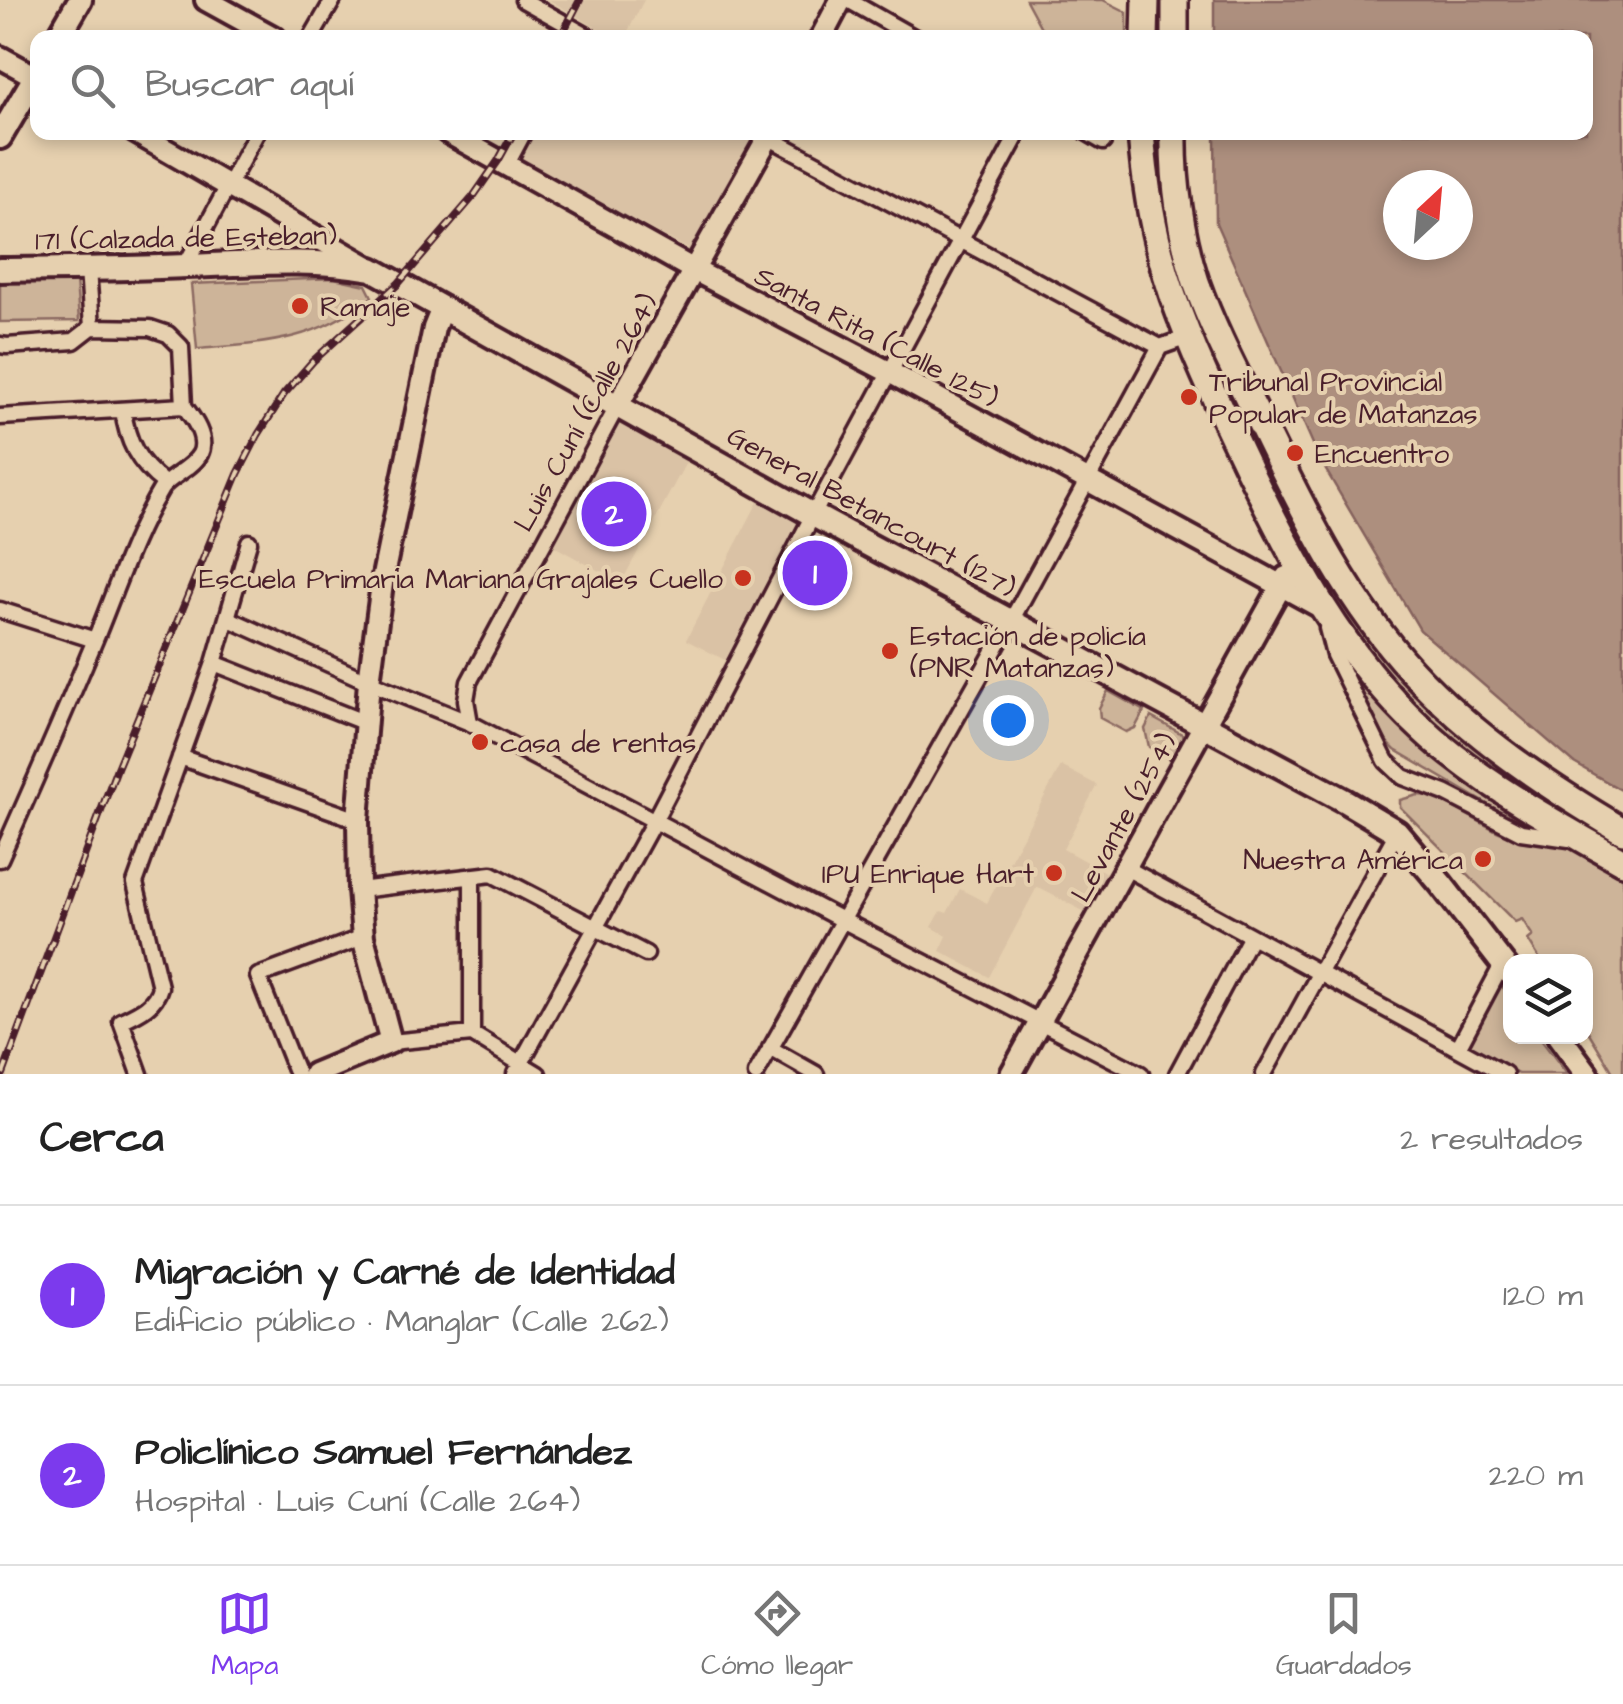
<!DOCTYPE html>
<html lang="es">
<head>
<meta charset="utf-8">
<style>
  body { margin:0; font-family:"Architects Daughter",sans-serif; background:#f2f2f2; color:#222 }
  .controls { position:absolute; right:30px; bottom:30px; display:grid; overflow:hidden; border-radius:20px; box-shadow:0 5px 15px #0003 }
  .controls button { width:90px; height:90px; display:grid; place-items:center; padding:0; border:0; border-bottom:2px solid #e0e0e0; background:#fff; color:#222; font:50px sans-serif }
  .compass { position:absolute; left:1383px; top:170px; width:90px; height:90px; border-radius:50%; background:#fff; box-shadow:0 5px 15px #0003; rotate:26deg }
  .you { position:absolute; left:1008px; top:720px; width:35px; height:35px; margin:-25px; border:8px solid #fff; border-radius:50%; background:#1a73e8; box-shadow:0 0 0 15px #1a73e833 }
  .badge { display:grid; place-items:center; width:65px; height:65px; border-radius:50%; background:#7c3aed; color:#fff; font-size:32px; font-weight:700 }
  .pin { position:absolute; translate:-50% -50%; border:5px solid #fff; box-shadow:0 2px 10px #0006 }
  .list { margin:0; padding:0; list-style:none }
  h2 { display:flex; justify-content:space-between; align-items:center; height:130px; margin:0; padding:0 40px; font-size:42px }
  h2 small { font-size:32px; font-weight:400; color:#767676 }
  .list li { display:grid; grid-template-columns:65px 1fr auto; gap:30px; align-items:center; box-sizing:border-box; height:180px; padding:0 40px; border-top:2px solid #e0e0e0 }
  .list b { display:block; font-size:38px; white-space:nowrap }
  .list p { margin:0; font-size:32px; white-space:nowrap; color:#767676 }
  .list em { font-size:32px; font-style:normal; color:#767676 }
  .icon { flex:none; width:55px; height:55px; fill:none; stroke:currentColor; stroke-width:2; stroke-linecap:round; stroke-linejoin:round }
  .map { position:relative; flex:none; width:1623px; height:1074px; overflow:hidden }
  .search { position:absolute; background:#fff; box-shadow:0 5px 15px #0003; left:30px; right:30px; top:30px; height:110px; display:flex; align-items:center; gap:25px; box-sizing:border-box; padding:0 35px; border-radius:20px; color:#767676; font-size:38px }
  .sheet { height:490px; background:#fff }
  nav { display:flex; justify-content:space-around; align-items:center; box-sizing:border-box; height:140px; border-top:2px solid #e0e0e0; background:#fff; font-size:28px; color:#767676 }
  nav a { display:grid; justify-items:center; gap:5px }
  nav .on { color:#7c3aed }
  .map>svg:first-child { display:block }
</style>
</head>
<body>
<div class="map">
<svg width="1623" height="1074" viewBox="0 0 1623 1074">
  <rect width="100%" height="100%" fill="#e6d0af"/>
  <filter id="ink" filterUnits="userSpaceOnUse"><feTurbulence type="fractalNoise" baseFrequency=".01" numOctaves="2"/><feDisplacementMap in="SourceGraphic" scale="20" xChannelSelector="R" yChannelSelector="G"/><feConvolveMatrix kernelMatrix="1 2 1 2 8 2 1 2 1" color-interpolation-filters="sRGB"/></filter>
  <g filter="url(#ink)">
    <path fill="#dac2a5" d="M 549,0 L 644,0 L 625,37 L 614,38 Z
      M 742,132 L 756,141 L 692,251 L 520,159 L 534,133 Z
      M 620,420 L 689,457 L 621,583 L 552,545 Z
      M 761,496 L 800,517 L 725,660 L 686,640 Z
      M 1061,766 L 1097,785 L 1063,849 L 1108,874 L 1087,913 L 1037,887 L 989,977 L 940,951 L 947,936 L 932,927 L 941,911 L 947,913 L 960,889 L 987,903 Z"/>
    <path fill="#cdb499" stroke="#8c6a62" stroke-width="2.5" d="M 1026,0 L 1103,0 L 1127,12 L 1127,37 L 1046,37 Z
      M 1154,133 L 1164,133 L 1168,187 L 1333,583 L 1595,827 L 1623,844 L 1623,848 L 1556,811 L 1447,738 L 1385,677 L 1298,550 L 1182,297 L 1160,199 Z
      M 334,278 L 366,285 L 372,297 C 313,342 268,343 197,349 L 191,284 Z
      M 76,280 L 79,321 L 0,322 L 0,281 Z
      M 1340,648 L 1541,825 L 1529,826 L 1518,822 L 1395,750 L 1386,741 Z
      M 1108,691 L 1144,711 L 1135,728 L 1126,732 L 1100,718 L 1099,708 Z
      M 1151,717 L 1182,734 L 1183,744 L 1174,761 L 1149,747 L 1145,729 Z
      M 1418,795 L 1432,796 L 1497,831 L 1522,841 L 1570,846 L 1623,875 L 1623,1074 L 1614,1074 L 1586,1028 L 1586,962 L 1541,961 L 1528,940 L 1533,936 L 1522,919 L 1515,922 L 1400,807 L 1400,800 Z
      M 1499,982 L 1510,997 L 1510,1036 L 1539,1037 L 1567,1074 L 1518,1074 L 1466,1047 Z"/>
    <path fill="#ad8f7e" stroke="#85625d" stroke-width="2.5" fill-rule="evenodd" d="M 1214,0 L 1623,0 L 1623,791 L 1574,763 L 1420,630 L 1320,460 L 1216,223 L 1215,133 L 1586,132 L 1586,38 L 1214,37 ZM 1398,185 L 1458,185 L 1458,245 L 1398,245 Z"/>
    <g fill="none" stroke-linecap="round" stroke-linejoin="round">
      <g stroke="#4a1f2b" stroke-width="21">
        <path id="street" d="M 523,0 L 591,38
          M 848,0 L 915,38
          M 311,38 L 333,0
          M 1086,132 L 1103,142
          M 764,135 L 1160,347 L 1188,337
          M 506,166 L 524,132
          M 185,266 L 257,132
          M 88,269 L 92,327
          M 0,345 L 7,346 L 74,341 L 92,327 L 150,328 L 168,334 L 181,347 L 184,406
          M 123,410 C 127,442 138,463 164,483
          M 0,417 L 184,406
          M 0,610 L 95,640
          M 227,618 L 369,682 L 470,723 L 842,920 L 1141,1074
          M 1327,628 L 1334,655 L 1386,761 L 1403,777 L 1445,793 L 1521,832 L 1569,839
          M 214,663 L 366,723
          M 470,723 L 466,700 L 469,682 L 618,405
          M 180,757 L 358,820
          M 0,859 C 33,785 66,710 97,635 C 117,586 134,534 161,489 C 168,477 191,470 200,454 C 208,438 193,418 184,406
          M 1126,868 L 1505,1074
          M 359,890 L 492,874 L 646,954
          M 472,1034 L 472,876
          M 391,1042 L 472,1034 L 538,1074
          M 770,1048 L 816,1074
          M 1458,1048 L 1503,963
          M 140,1074 L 121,1021 C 138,1013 155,1006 160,987 L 135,883 L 214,663 L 249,542
          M 297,1074 L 258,976 L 363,937
          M 515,1074 L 654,821 L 813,515 L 1019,132
          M 756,1074 L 1011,621 L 1160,347
          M 1177,1074 L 1251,936
          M 1264,1074 L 1397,832"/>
      </g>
      <g stroke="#4a1f2b" stroke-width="28">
        <path id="secondary" d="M 206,0 L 275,38
          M 821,38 L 841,0
          M 0,57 L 38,78
          M 135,132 L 370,268
          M 447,132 L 694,270 L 891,373 L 1322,608
          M 618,405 L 771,132
          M 314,1074 L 391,1042 L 363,937 L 359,890 L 358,820 L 369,682 L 383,576 L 434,328 L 442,308
          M 1011,1074 L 1286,577"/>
      </g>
      <g stroke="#4a1f2b" stroke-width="30">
        <path id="primary" d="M 58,38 L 80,0
          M 0,137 L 38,72
          M 0,270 C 62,269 124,269 186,266 C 249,264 309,258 372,269 L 813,515 L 1345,801 L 1397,832 L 1441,884 L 1510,973
          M 1559,1036 L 1587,1074"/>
      </g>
      <g stroke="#4a1f2b" stroke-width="32">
        <path id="highway" d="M 1145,38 L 1146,0
          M 1175,38 L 1175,0
          M 1141,132 C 1145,187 1155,244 1173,296 C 1194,356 1222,413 1249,470 C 1295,564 1343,656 1421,728 C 1477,781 1556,824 1623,862
          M 1174,132 C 1173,180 1181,237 1196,282 C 1215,336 1244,388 1269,440 C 1309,522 1350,604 1412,671 C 1472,736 1547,786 1623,831"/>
      </g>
      <use href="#street" stroke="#e6d0af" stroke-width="14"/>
      <use href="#secondary" stroke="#e6d0af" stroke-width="20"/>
      <use href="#primary" stroke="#e6d0af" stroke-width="22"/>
      <use href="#highway" stroke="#e6d0af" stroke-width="25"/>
      <g stroke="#4a1f2b" stroke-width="8">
        <path id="rail" d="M 560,38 L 580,0
          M 3,1074 L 117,768 L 238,474 L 258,435 L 284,394 L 313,361 L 398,284 L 473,197 L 498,161 L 514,132"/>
      </g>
      <use href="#rail" stroke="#e6d0af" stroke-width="4" stroke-dasharray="11" stroke-linecap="butt"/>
    </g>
  </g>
  <g fill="#c8321e" stroke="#e6d0af" stroke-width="4">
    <circle cx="300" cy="306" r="10"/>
    <circle cx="1189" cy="397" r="10"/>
    <circle cx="1295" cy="453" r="10"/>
    <circle cx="743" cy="578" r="10"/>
    <circle cx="890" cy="651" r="10"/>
    <circle cx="480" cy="742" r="10"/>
    <circle cx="1483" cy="859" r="10"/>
    <circle cx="1054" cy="873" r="10"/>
  </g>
  <g text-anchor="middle" stroke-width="8" stroke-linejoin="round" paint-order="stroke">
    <g font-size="28" fill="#4a1f2b" stroke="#e6d0af">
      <text transform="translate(186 237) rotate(-1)" y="10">171 (Calzada de Esteban)</text>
      <text transform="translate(877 336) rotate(28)" y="10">Santa Rita (Calle 125)</text>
      <text transform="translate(585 412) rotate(-61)" y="10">Luis Cuní (Calle 264)</text>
      <text transform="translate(872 511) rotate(29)" y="10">General Betancourt (127)</text>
      <text transform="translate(1123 817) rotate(-61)" y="10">Levante (254)</text>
    </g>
    <g font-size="28" fill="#4a1f2b" stroke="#e6d0af" text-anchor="start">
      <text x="320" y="316">Ramaje</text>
      <text x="1209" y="391">Tribunal Provincial<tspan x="1209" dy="32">Popular de Matanzas</tspan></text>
      <text x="1315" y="463">Encuentro</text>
      <text x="723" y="588" text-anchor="end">Escuela Primaria Mariana Grajales Cuello</text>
      <text x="910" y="645">Estación de policía<tspan x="910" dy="32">(PNR Matanzas)</tspan></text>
      <text x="500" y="752">casa de rentas</text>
      <text x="1463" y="869" text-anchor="end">Nuestra América</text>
      <text x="1034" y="883" text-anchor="end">IPU Enrique Hart</text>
    </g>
  </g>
</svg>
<div class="controls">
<button><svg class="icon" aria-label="layers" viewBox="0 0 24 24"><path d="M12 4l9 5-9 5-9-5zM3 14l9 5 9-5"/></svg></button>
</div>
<svg class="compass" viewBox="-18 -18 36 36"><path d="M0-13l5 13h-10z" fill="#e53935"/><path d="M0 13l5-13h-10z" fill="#767676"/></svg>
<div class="you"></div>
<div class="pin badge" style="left:815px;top:573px">1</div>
<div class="pin badge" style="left:614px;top:514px">2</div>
<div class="search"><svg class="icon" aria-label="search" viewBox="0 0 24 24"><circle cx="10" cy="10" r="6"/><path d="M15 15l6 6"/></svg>Buscar aquí</div>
</div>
<section class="sheet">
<h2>Cerca<small>2 resultados</small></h2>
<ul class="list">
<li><span class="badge">1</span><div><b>Migración y Carné de Identidad</b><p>Edificio público · Manglar (Calle 262)</p></div><em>120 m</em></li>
<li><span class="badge">2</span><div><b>Policlínico Samuel Fernández</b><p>Hospital · Luis Cuní (Calle 264)</p></div><em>220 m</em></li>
</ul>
</section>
<nav>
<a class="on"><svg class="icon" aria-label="map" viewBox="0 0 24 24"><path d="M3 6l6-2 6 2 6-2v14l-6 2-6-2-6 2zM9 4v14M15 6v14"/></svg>Mapa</a>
<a><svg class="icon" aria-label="directions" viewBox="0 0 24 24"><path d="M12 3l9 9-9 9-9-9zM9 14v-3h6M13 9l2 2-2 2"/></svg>Cómo llegar</a>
<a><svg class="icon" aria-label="saved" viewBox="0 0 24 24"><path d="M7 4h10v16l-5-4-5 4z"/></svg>Guardados</a>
</nav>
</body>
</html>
